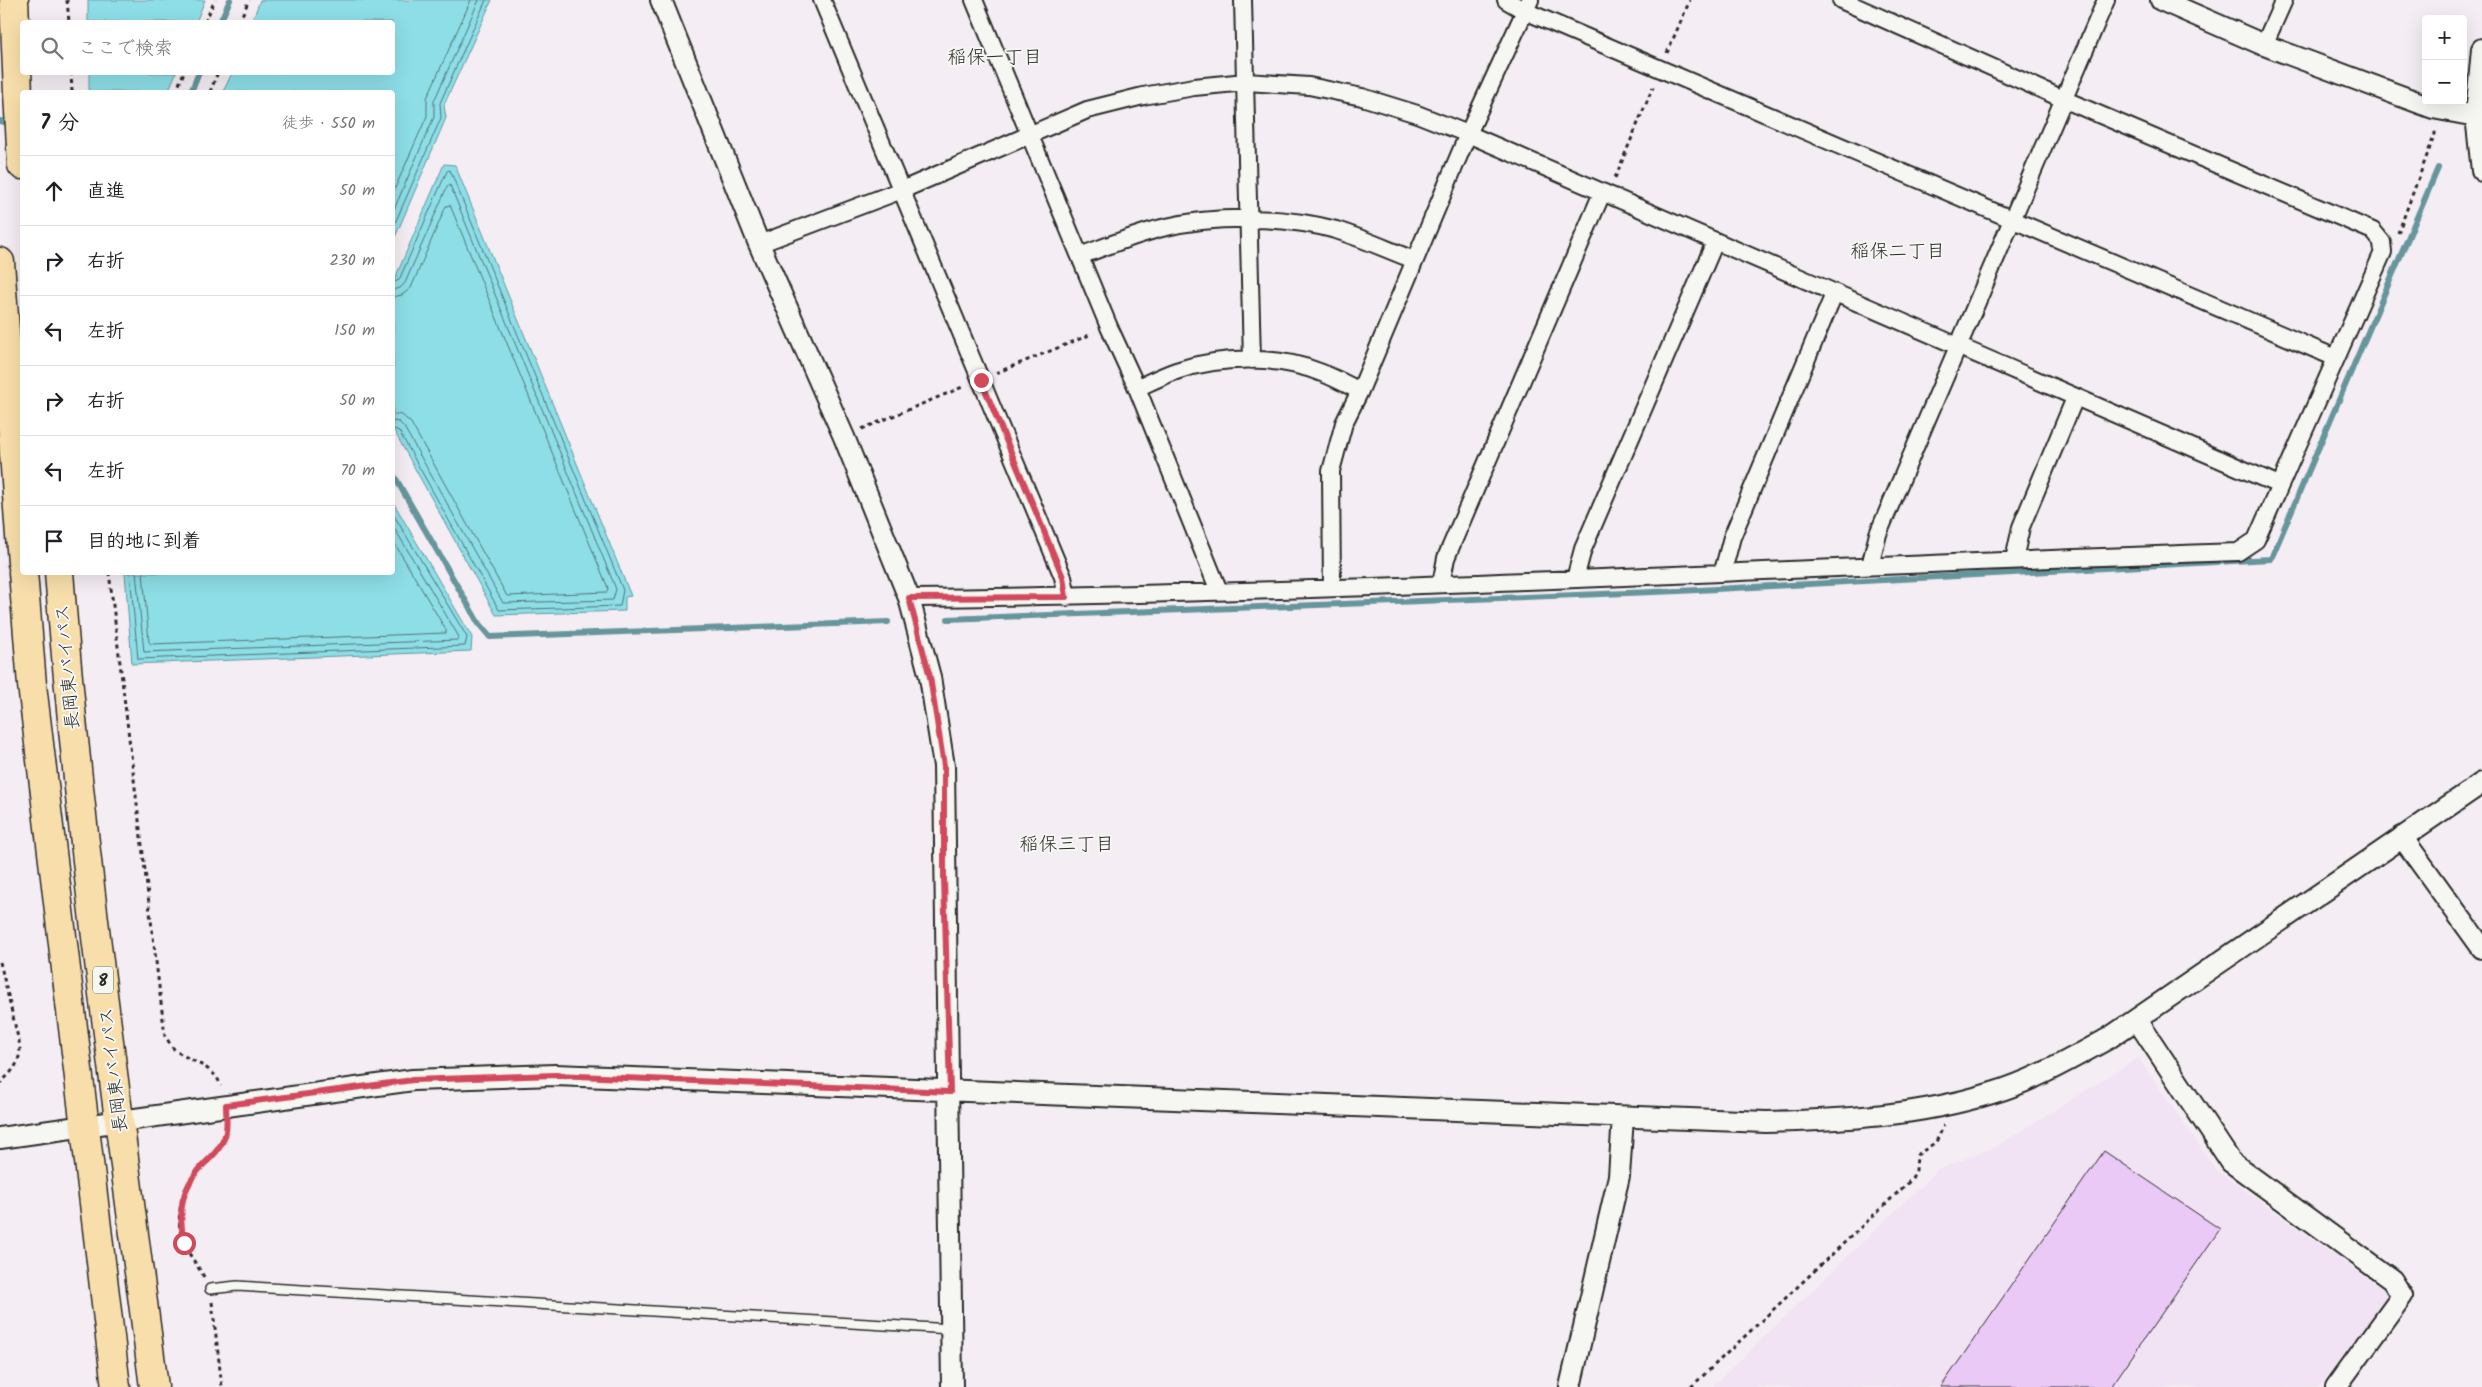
<!DOCTYPE html>
<html lang="ja">
<head>
<meta charset="utf-8">
<style>
  body { margin:0; font-family:Kalam,"Klee One",sans-serif; background:#f2f2f2; color:#202124 }
  .controls { position:absolute; right:15px; top:15px; display:grid; overflow:hidden; border-radius:5px; box-shadow:0 5px 20px #0002 }
  .controls button { width:45px; height:45px; display:grid; place-items:center; padding:0; border:0; border-bottom:1px solid #e0e0e0; background:#fff; color:#202124; font:25px sans-serif }
  .stop { position:absolute; width:15px; height:15px; margin:-11px; border:4px solid #d1495b; border-radius:50%; background:#fff }
  .stop.end { background:#d1495b; border-color:#fff; box-shadow:0 1px 5px #0008 }
  .list { margin:0; padding:0; list-style:none }
  h2 { display:flex; justify-content:space-between; align-items:center; height:65px; margin:0; padding:0 20px; font-size:21px }
  h2 small { font-size:16px; font-weight:400; color:#757577 }
  .list li { display:grid; grid-template-columns:32px 1fr auto; gap:15px; align-items:center; box-sizing:border-box; height:70px; padding:0 20px; border-top:1px solid #e0e0e0 }
  .list b { display:block; font-size:19px; white-space:nowrap }
  .list em { font-size:16px; font-style:normal; color:#757577 }
  .icon { flex:none; width:28px; height:28px; fill:none; stroke:currentColor; stroke-width:2; stroke-linecap:round; stroke-linejoin:round }
  .map { position:relative; flex:none; width:2482px; height:1387px; overflow:hidden }
  .search { position:absolute; background:#fff; box-shadow:0 5px 20px #0002; left:20px; top:20px; width:375px; height:55px; display:flex; align-items:center; gap:12px; box-sizing:border-box; padding:0 18px; border-radius:5px; color:#757577; font-size:19px }
  .panel { position:absolute; background:#fff; box-shadow:0 5px 20px #0002; left:20px; top:90px; width:375px; height:485px; border-radius:5px }
  .map>svg:first-child { display:block }
</style>
</head>
<body>
<div class="map">
<svg width="2482" height="1387" viewBox="0 0 2482 1387">
  <rect width="100%" height="100%" fill="#f4edf3"/>
  <filter id="ink" filterUnits="userSpaceOnUse"><feTurbulence type="fractalNoise" baseFrequency=".02" numOctaves="2"/><feDisplacementMap in="SourceGraphic" scale="10" xChannelSelector="R" yChannelSelector="G"/><feConvolveMatrix kernelMatrix="1 2 1 2 8 2 1 2 1" color-interpolation-filters="sRGB"/></filter>
  <g filter="url(#ink)">
    <path fill="#f1e2f4" d="M 2138,1058 L 2216,1170 L 2389,1294 L 2319,1387 L 1712,1387 L 1938,1170 L 1999,1145 Z"/>
    <path fill="#8ddee7" stroke="#66969c" d="M 88,0 L 205,0 L 196,22 L 88,22 Z
      M 260,0 L 492,0 L 444,105 L 446,118 L 393,242 L 392,92 L 223,92 L 232,73 L 392,72 L 392,22 L 252,22 Z
      M 89,73 L 89,72 L 176,73 L 168,92 L 89,92 Z
      M 444,164 L 455,165 L 631,596 L 625,597 L 625,611 L 496,615 L 393,429 L 393,283 Z
      M 393,502 L 472,637 L 471,651 L 132,664 L 125,573 L 392,572 Z"/>
    <g fill="none" stroke-linecap="round" stroke-linejoin="round">
      <path stroke="#527376" stroke-width="1" d="M 392,195 L 427,116 L 427,98 L 471,0
        M 392,214 L 434,117 L 434,101 L 479,0
        M 392,230 L 441,118 L 440,103 L 486,0
        M 392,283 L 399,280 L 447,171 L 450,170 L 623,590 L 620,606 L 499,610 L 399,431 L 392,428
        M 392,290 L 400,288 L 405,283 L 447,187 L 450,185 L 616,589 L 613,600 L 503,603 L 404,427 L 399,422 L 392,421
        M 392,297 L 402,295 L 411,288 L 446,206 L 450,205 L 608,588 L 607,592 L 507,596 L 411,423 L 402,415 L 392,414
        M 130,572 L 138,659 L 465,646 L 467,637 L 392,512
        M 136,572 L 144,652 L 458,640 L 459,637 L 392,524
        M 143,572 L 149,642 L 151,644 L 446,633 L 446,630 L 392,539"/>
      <path stroke="#66969c" stroke-width="6" d="M 220,22 L 230,0
        M 191,92 L 199,72
        M 0,121 L 14,124
        M 392,472 L 479,624 L 490,637 L 888,622
        M 948,619 L 1679,591 L 2271,559 L 2438,168"/>
    </g>
    <path fill="#eac9f6" stroke="#2b2b2b" d="M 2104,1151 L 2220,1229 L 2111,1387 L 1941,1387 Z"/>
    <g fill="none" stroke-linecap="round" stroke-linejoin="round">
      <g stroke="#2b2b2b" stroke-width="12">
        <path id="service" d="M 210,1289 L 237,1286 L 951,1329"/>
      </g>
      <g stroke="#2b2b2b" stroke-width="20">
        <path id="minor" d="M 822,0 L 1063,577 L 1067,597
          M 974,0 L 1109,327 L 1137,388 L 1219,591
          M 1243,0 L 1252,360
          M 1506,0 L 1525,11 L 2336,358
          M 2264,45 L 2284,0
          M 759,244 L 902,190 L 1087,110 L 1143,96 L 1194,87 L 1246,82 L 1309,86 L 1362,97 L 1417,114 L 1468,134 L 2279,485
          M 1080,256 C 1107,246 1134,235 1162,228 C 1215,215 1284,216 1336,230 C 1362,238 1388,250 1414,260
          M 1137,388 C 1150,382 1162,376 1176,371 C 1220,356 1279,355 1322,373 C 1335,378 1348,385 1360,391
          M 2014,560 L 2021,527 L 2075,398
          M 1870,566 L 1878,534 L 2106,0
          M 1723,571 L 1732,537 L 1834,294
          M 1575,579 L 1583,549 L 1715,242
          M 1441,584 L 1446,558 L 1602,193
          M 1332,588 L 1331,471 L 1344,423 L 1360,391 L 1468,134 L 1530,0
          M 909,598 C 1353,594 1795,567 2238,552 L 2256,540 L 2383,252 L 2382,242 L 2373,231 L 2063,99 L 1841,0"/>
      </g>
      <g stroke="#2b2b2b" stroke-width="24">
        <path id="tertiary" d="M 661,0 L 759,244 L 844,437 L 909,598 L 930,677 L 944,766 L 952,1387
          M 2161,0 L 2264,45 L 2433,108 L 2476,116
          M 2482,49 L 2476,116 L 2482,171
          M 2402,837 L 2482,948
          M 2137,1020 L 2231,1162 L 2392,1280 L 2402,1296 L 2336,1387
          M 0,1138 L 413,1080 L 555,1075 L 1766,1122 C 1842,1120 1918,1116 1992,1093 C 2033,1081 2071,1059 2109,1038 L 2482,783
          M 1570,1387 L 1619,1176 L 1623,1117"/>
      </g>
      <g stroke="#2b2b2b" stroke-width="31">
        <path id="trunk" d="M 14,0 L 18,93
          M 21,146 L 22,165
          M 0,262 L 22,563
          M 23,572 L 32,685 L 116,1387
          M 59,572 C 80,845 119,1116 154,1387"/>
      </g>
      <path stroke="#2b2b2b" stroke-width="3" stroke-dasharray="4 4" stroke-linecap="butt" d="M 67,0 L 69,22
        M 205,22 L 215,0
        M 239,22 L 249,0
        M 1667,53 L 1690,0
        M 71,72 L 72,92
        M 176,92 L 184,72
        M 210,92 L 218,72
        M 1615,178 L 1653,87
        M 2398,233 L 2435,134 L 2435,128
        M 996,373 L 1092,334
        M 862,429 L 965,386
        M 109,572 L 165,1036 C 168,1040 171,1046 174,1049 C 189,1062 214,1065 221,1086
        M 0,962 L 20,1046 C 20,1064 13,1071 0,1083
        M 204,1277 C 198,1266 189,1255 184,1244 C 173,1217 183,1185 203,1165 C 215,1154 225,1144 226,1127
        M 212,1302 L 222,1387
        M 1691,1387 L 1911,1180 L 1916,1170 L 1917,1155 L 1936,1142 L 1944,1125"/>
      <use href="#service" stroke="#f6f6f2" stroke-width="9"/>
      <use href="#minor" stroke="#f6f6f2" stroke-width="16"/>
      <use href="#tertiary" stroke="#f6f6f2" stroke-width="20"/>
      <use href="#trunk" stroke="#f8deab" stroke-width="28"/>
      <g stroke="#2b2b2b" stroke-width="31" stroke-linecap="butt">
        <path id="trunk-bridge" d="M 18,93 L 21,146"/>
      </g>
      <use href="#trunk-bridge" stroke="#f8deab" stroke-width="28"/>
    </g>
  </g>
  <g fill="none" stroke-linecap="round" stroke-linejoin="round" filter="url(#ink)">
    <path stroke="#d1495b" stroke-width="6" d="M 184,1243 C 178,1210 180,1189 204,1164 C 213,1156 221,1148 225,1136 C 228,1127 226,1114 226,1105 L 413,1080 L 555,1075 L 950,1092 L 944,878 L 944,766 L 930,677 L 909,598 L 1066,597 L 1063,577 L 981,380"/>
  </g>
  <g text-anchor="middle" stroke-width="4" stroke-linejoin="round" paint-order="stroke">
    <rect fill="#f6f6f2" stroke="#686867" stroke-width="1" x="93" y="966.5" width="20" height="27" rx="4"/>
    <g font-size="16" font-weight="bold" fill="#2b2b2b">
      <text x="103" y="986">8</text>
    </g>
    <g font-size="18" fill="#2b2b2b" stroke="#f6f6f2">
      <text transform="translate(67 667) rotate(-95)" y="6">長岡東バイパス</text>
      <text transform="translate(113 1070) rotate(-97)" y="6">長岡東バイパス</text>
    </g>
    <g font-size="19" fill="#2b2b2b" stroke="#f6f6f2">
      <text x="995" y="63">稲保一丁目</text>
      <text x="1898" y="257">稲保二丁目</text>
      <text x="1067" y="850">稲保三丁目</text>
    </g>
  </g>
</svg>
<div class="controls">
<button>+</button>
<button>−</button>
</div>
<div class="stop" style="left:184px;top:1243px"></div>
<div class="stop end" style="left:981px;top:380px"></div>
<div class="search"><svg class="icon" aria-label="search" viewBox="0 0 24 24"><circle cx="10" cy="10" r="6"/><path d="M15 15l6 6"/></svg>ここで検索</div>
<section class="panel">
<h2>7 分<small>徒歩 · 550 m</small></h2>
<ul class="list">
<li><svg class="icon" aria-label="ahead" viewBox="0 0 24 24"><path d="M12 20V5M6 11l6-6 6 6"/></svg><div><b>直進</b></div><em>50 m</em></li>
<li><svg class="icon" aria-label="right" viewBox="0 0 24 24"><path d="M7 20v-9h11M14 6l5 5-5 5"/></svg><div><b>右折</b></div><em>230 m</em></li>
<li><svg class="icon" aria-label="left" viewBox="0 0 24 24"><path d="M17 20v-9H6M10 6l-5 5 5 5"/></svg><div><b>左折</b></div><em>150 m</em></li>
<li><svg class="icon" aria-label="right" viewBox="0 0 24 24"><path d="M7 20v-9h11M14 6l5 5-5 5"/></svg><div><b>右折</b></div><em>50 m</em></li>
<li><svg class="icon" aria-label="left" viewBox="0 0 24 24"><path d="M17 20v-9H6M10 6l-5 5 5 5"/></svg><div><b>左折</b></div><em>70 m</em></li>
<li><svg class="icon" aria-label="arrive" viewBox="0 0 24 24"><path d="M6 21V4h12l-3 4 3 4H6"/></svg><div><b>目的地に到着</b></div></li>
</ul>
</section>
</div>
</body>
</html>
